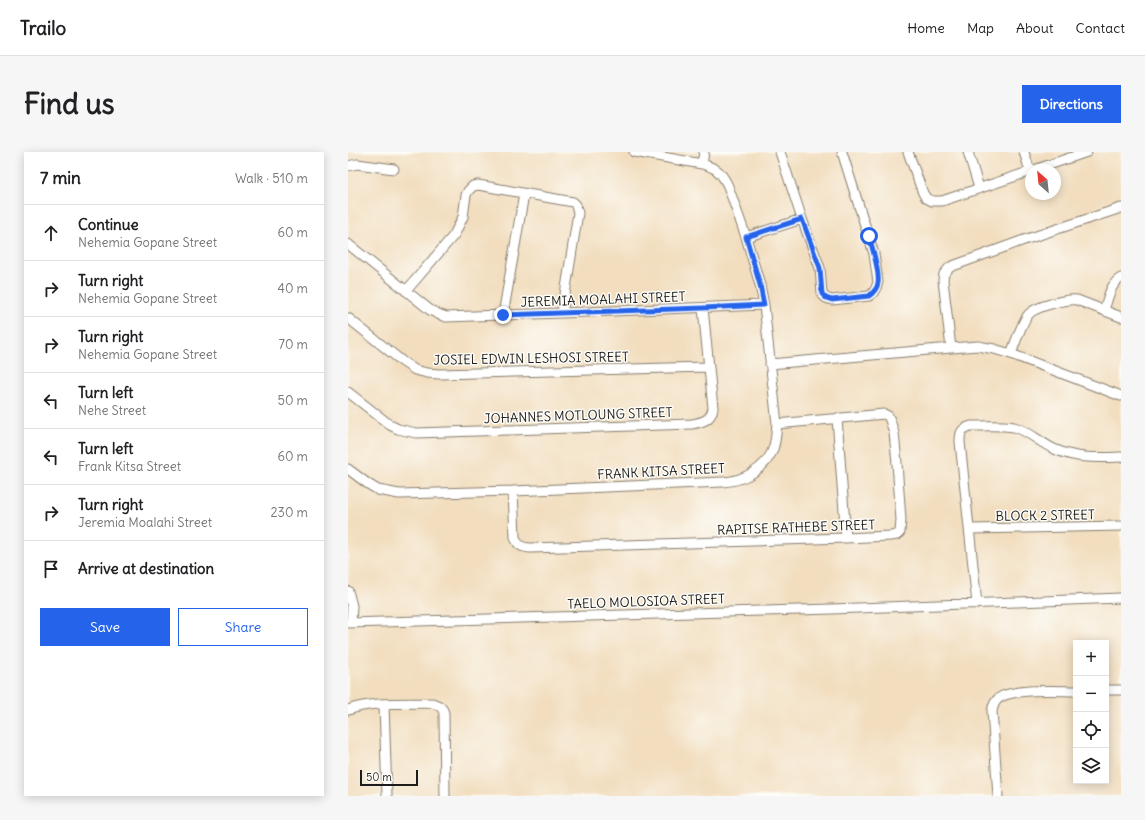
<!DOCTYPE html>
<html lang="en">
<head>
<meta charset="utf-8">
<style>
  body { margin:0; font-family:Delius,sans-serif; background:#f6f6f6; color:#202124 }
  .controls { position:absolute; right:12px; bottom:12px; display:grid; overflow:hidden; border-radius:0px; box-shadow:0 2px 10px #0003 }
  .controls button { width:36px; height:36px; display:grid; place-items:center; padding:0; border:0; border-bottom:1px solid #e0e0e0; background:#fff; color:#202124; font:20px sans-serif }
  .compass { position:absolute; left:677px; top:12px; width:36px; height:36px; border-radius:50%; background:#fff; box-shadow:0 2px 10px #0003; rotate:333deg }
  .scale { position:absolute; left:12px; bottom:10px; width:58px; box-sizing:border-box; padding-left:4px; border:2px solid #1c1c1c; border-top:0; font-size:11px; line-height:14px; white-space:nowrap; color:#1c1c1c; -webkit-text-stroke:3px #fdfcf7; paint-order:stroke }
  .stop { position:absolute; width:12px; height:12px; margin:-9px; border:3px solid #2563eb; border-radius:50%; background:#fff }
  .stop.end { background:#2563eb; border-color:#fff; box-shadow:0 1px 4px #0008 }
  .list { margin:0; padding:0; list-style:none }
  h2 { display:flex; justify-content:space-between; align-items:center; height:52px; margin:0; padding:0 16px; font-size:17px }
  h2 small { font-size:13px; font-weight:400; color:#757577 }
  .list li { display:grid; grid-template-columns:26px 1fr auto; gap:12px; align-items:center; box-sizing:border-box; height:56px; padding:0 16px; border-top:1px solid #e0e0e0 }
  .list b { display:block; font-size:15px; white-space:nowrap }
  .list p { margin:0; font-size:13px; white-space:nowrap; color:#757577 }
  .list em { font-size:13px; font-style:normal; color:#757577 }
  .actions { display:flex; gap:8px; padding:12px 16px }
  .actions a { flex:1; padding:9px 0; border:1px solid #2563eb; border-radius:0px; text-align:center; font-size:14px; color:#2563eb }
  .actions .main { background:#2563eb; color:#fff }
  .icon { flex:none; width:22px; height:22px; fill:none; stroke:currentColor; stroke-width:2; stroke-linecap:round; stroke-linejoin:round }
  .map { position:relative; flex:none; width:773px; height:644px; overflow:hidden; border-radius:0px }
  header { display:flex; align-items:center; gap:24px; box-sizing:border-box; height:56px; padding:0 20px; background:#fff; border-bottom:1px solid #e0e0e0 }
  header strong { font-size:19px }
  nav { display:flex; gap:22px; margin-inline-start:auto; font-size:14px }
  .intro { display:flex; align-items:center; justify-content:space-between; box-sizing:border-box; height:96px; padding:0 24px }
  h1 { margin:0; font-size:28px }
  .button { padding:10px 18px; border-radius:0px; background:#2563eb; color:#fff; font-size:14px; font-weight:700 }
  main { display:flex; gap:24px; padding:0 24px }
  aside { flex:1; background:#fff; border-radius:0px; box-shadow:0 2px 10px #0003 }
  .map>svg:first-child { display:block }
</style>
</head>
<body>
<header>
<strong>Trailo</strong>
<nav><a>Home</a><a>Map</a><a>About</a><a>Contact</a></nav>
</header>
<div class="intro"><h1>Find us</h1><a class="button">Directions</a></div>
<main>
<aside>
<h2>7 min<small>Walk · 510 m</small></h2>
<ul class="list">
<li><svg class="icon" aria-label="ahead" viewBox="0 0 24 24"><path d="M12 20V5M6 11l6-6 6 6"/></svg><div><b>Continue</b><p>Nehemia Gopane Street</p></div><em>60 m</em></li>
<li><svg class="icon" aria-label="right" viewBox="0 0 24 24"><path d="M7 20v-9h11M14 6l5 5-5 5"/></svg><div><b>Turn right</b><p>Nehemia Gopane Street</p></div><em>40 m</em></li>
<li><svg class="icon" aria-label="right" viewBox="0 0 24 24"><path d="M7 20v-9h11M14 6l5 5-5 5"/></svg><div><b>Turn right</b><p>Nehemia Gopane Street</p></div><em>70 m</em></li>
<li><svg class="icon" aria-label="left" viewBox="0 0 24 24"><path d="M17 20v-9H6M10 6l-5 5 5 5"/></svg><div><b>Turn left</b><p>Nehe Street</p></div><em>50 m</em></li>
<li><svg class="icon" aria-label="left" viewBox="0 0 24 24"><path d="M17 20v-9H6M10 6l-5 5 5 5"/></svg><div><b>Turn left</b><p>Frank Kitsa Street</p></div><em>60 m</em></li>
<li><svg class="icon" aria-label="right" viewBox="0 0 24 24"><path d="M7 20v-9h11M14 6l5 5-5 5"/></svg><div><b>Turn right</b><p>Jeremia Moalahi Street</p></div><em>230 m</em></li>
<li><svg class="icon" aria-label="arrive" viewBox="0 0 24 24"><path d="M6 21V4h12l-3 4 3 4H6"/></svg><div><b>Arrive at destination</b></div></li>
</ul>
<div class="actions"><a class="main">Save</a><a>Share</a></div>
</aside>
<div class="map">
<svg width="773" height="644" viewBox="0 0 773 644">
  <rect width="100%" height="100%" fill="#fdfcf7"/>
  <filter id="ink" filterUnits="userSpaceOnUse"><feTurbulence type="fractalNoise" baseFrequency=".025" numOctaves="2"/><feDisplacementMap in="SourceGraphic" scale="8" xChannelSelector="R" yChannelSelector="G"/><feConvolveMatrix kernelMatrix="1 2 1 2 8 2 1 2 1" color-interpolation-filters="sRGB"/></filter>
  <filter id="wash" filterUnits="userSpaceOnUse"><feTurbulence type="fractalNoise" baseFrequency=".012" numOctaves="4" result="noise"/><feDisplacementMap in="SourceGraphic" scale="16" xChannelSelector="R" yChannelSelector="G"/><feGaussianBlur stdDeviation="0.9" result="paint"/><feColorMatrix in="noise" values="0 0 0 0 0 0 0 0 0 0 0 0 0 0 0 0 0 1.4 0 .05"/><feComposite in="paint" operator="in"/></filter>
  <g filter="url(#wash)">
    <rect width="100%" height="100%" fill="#f2debf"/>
  </g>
  <g filter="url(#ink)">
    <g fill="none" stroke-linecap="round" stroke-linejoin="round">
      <g stroke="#877d6e" stroke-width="11">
        <path id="minor" d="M 432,0 L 454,67 L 472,116 L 474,142 L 478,146 L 484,148 L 521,144 L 525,141 L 528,136 L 530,130 L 526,102 L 494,0
          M 560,0 L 575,41 L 578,46 L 584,49 L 594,49 L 683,19
          M 620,0 L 631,36
          M 676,0 L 682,19
          M 354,12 L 356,0
          M 0,14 L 9,12 L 46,17
          M 686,18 L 739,0
          M 398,85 L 454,67
          M 0,92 L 82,158 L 90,162 L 98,165 L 214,161 L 416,153
          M 58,139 L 106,83 L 115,65 L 118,43 L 120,39 L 125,34 L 130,33 L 225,50 L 228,53 L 230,61 L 214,161
          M 756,158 C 760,147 762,132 773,126
          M 155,163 L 176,42
          M 0,166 L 55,210 L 67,218 L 79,221 L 91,222 L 360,215
          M 603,196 L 595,128 L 596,122 L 602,115 L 676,88 L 773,56
          M 663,202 C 667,192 674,169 681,162 C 688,154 719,147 729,148 L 773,165
          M 422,212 L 603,196 L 630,194 L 646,197 L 663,202 L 773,244
          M 0,240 L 42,273 L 50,277 L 68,281 L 344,272 C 355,270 363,268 365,256 L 355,156
          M 489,266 L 498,386
          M 0,317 L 20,332 L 30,338 L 51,342 L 165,339 L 375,330 C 395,329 418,317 425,297 C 428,289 428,280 429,272 L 416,153 L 412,133 L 398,85 L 380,34 C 373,20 369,16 354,12 L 286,0
          M 165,339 L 167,385 C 170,394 173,395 182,396 L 498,386 L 543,384 L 549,383 L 552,380 L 553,368 L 549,311 L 546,281 L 542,268 L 540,264 L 536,262 L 429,272
          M 622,377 L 773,374
          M 0,439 L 4,454 L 3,471
          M 629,452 L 612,290 C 612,280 613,277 623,274 C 636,274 654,273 666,275 C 679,278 693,291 706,297 C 728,307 750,306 773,305
          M 0,471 L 484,457 L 773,446
          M 758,538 L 773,538
          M 36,552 L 39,644
          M 0,558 C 25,549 58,552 84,551 C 90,553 94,554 96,561 L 97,644
          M 650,644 L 644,559 C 645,554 647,549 651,546 C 666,536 710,539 728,539"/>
      </g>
      <use href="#minor" stroke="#fff" stroke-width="9"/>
    </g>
  </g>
  <g fill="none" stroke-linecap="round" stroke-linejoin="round" filter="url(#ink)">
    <path stroke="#2563eb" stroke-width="5" d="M 155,163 L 355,156 L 416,153 L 412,133 L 398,85 L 454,67 L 472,116 L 474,142 L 478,146 L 484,148 L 521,144 C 525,141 529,137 530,131 C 532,120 524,95 521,84"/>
  </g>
  <g text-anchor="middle" stroke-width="3" stroke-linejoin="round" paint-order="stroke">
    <g font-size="13" fill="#1c1c1c" stroke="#fdfcf7">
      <text transform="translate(255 147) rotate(-2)" y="5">JEREMIA MOALAHI STREET</text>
      <text transform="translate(183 206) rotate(-1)" y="5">JOSIEL EDWIN LESHOSI STREET</text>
      <text transform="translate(230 263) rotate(-2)" y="5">JOHANNES MOTLOUNG STREET</text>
      <text transform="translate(313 319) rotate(-3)" y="5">FRANK KITSA STREET</text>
      <text transform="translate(697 363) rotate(-1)" y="5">BLOCK 2 STREET</text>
      <text transform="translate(448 375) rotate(-2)" y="5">RAPITSE RATHEBE STREET</text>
      <text transform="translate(298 449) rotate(-2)" y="5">TAELO MOLOSIOA STREET</text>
    </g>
  </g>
</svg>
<div class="controls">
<button>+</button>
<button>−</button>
<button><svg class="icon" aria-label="locate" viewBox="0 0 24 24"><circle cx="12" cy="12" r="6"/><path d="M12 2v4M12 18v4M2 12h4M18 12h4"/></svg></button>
<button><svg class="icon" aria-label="layers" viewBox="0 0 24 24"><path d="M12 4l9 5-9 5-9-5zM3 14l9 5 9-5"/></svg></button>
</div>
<svg class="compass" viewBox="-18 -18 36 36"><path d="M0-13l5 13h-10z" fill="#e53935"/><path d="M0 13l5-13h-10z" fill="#757577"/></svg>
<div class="scale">50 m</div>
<div class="stop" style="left:521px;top:84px"></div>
<div class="stop end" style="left:155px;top:163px"></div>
</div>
</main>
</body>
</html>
